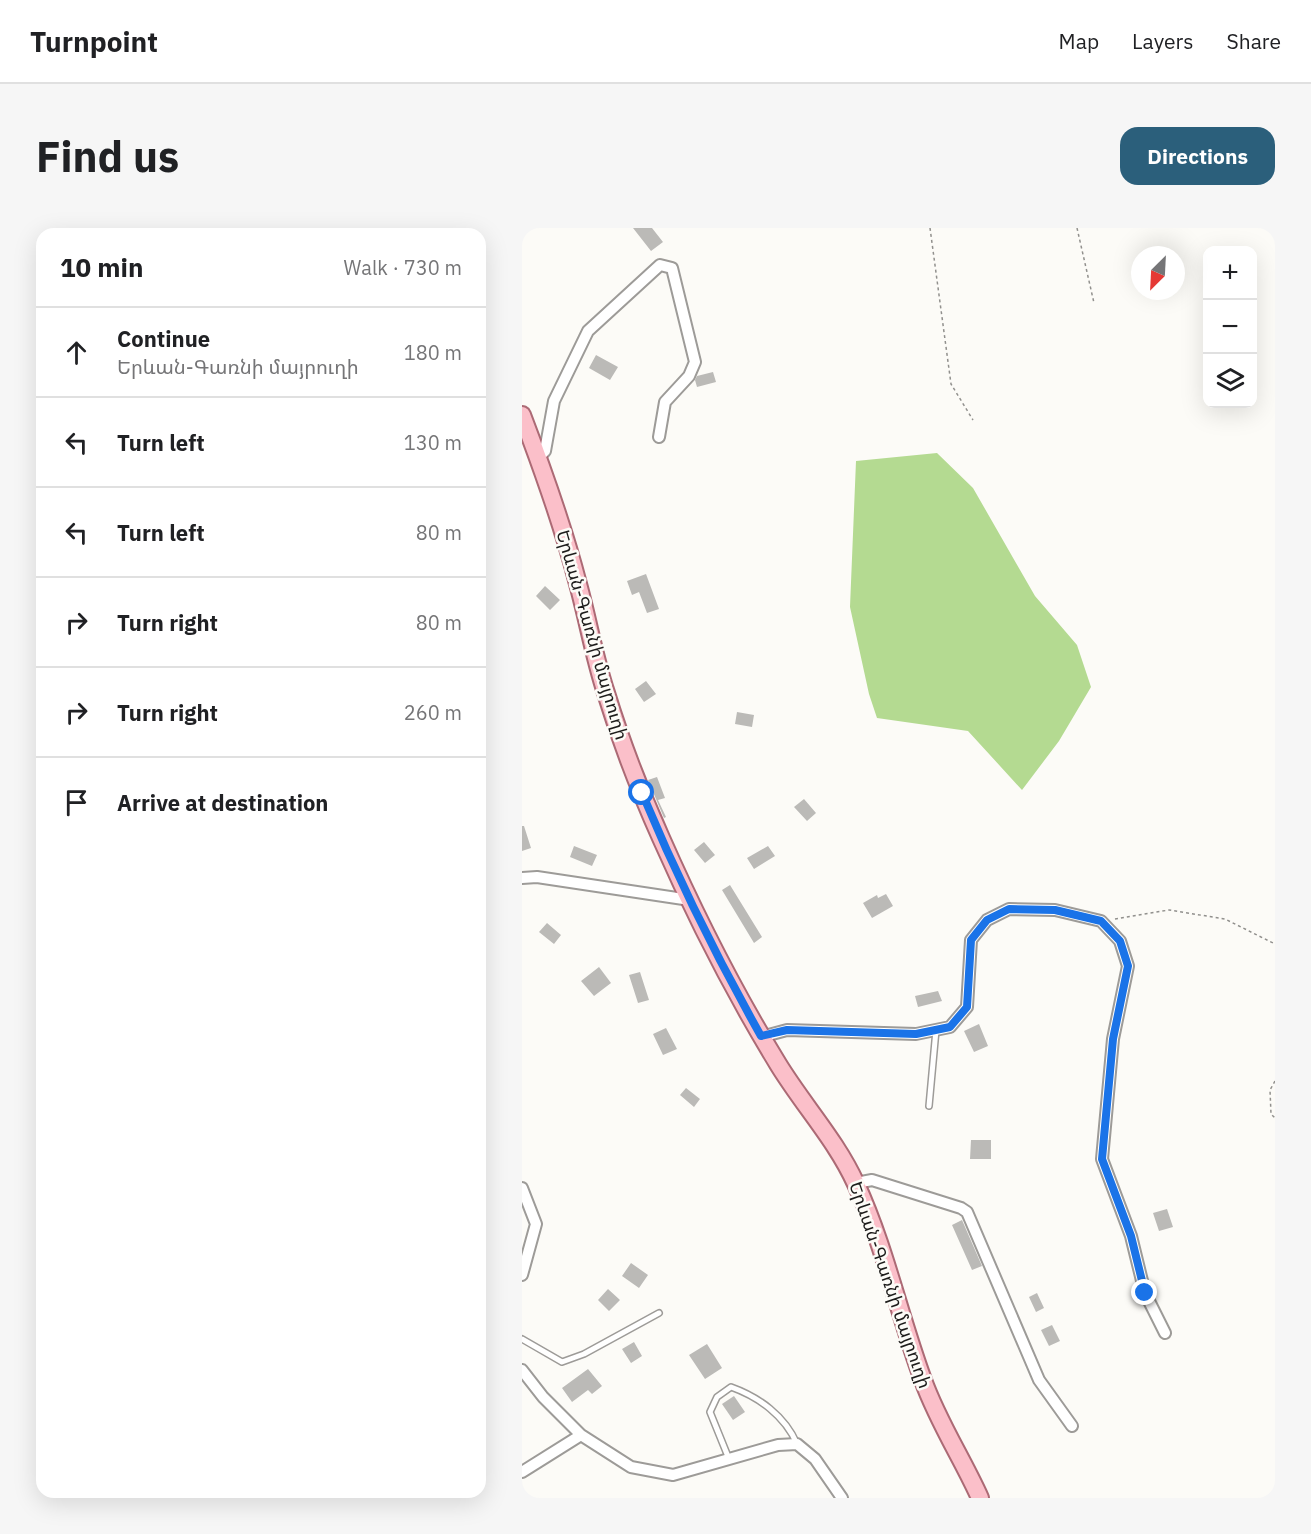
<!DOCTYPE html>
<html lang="en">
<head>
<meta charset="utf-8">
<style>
  body { margin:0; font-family:"IBM Plex Sans","Noto Sans Armenian",sans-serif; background:#f6f6f6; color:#202124 }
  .controls { position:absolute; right:18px; top:18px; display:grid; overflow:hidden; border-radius:12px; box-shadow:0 6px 24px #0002 }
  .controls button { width:54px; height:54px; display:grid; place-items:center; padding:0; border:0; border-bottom:2px solid #e0e0e0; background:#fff; color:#202124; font:30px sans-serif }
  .compass { position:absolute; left:609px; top:18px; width:54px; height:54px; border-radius:50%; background:#fff; box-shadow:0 6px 24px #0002; rotate:204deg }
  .stop { position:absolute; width:18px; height:18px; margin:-14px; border:4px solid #1a73e8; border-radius:50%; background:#fff }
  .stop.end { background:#1a73e8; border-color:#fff; box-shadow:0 2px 6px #0008 }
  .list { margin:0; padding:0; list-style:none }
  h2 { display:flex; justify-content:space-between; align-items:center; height:78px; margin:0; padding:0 24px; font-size:26px }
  h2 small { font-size:20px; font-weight:400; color:#757577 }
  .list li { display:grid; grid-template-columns:39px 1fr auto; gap:18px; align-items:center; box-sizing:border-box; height:90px; padding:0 24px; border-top:2px solid #e0e0e0 }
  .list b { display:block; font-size:22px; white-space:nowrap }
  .list p { margin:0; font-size:20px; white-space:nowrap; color:#757577 }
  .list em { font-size:20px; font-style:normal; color:#757577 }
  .icon { flex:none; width:33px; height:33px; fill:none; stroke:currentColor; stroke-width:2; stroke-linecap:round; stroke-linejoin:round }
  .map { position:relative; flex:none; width:753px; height:1270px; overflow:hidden; border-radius:18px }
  header { display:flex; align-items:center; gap:36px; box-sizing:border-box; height:84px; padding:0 30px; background:#fff; border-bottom:2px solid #e0e0e0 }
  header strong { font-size:28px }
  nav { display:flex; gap:33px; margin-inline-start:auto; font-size:21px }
  .intro { display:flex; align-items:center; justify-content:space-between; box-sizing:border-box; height:144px; padding:0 36px }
  h1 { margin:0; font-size:42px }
  .button { padding:15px 27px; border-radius:18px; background:#2b5f7b; color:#fff; font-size:21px; font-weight:700 }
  main { display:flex; gap:36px; padding:0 36px }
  aside { flex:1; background:#fff; border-radius:18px; box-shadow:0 6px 24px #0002 }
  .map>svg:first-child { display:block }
</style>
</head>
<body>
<header>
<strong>Turnpoint</strong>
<nav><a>Map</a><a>Layers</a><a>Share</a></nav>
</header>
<div class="intro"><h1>Find us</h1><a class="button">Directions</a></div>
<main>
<aside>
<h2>10 min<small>Walk · 730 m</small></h2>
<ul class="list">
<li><svg class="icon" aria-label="ahead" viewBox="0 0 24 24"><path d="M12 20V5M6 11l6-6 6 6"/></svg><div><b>Continue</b><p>Երևան-Գառնի մայրուղի</p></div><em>180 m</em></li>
<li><svg class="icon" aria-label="left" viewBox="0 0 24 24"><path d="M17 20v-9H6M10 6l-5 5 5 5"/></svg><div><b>Turn left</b></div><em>130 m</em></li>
<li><svg class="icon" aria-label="left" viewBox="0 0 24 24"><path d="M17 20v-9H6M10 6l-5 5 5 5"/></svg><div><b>Turn left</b></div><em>80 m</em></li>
<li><svg class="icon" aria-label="right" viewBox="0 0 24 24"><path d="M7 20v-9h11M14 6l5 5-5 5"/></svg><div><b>Turn right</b></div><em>80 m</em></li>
<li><svg class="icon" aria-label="right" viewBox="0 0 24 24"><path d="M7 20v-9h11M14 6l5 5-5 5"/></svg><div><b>Turn right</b></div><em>260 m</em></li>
<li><svg class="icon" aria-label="arrive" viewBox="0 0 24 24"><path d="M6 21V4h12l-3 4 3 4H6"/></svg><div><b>Arrive at destination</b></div></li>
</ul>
</aside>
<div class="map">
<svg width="753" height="1270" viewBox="0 0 753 1270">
  <rect width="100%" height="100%" fill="#fcfbf7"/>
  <path fill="#b4da91" d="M 415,225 L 451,260 L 513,368 L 555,417 L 569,459 L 537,513 L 500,562 L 446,503 L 355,490 L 347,466 L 328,379 L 334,233 Z"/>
  <path fill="#bbbab7" d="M 111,0 L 130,0 L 141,14 L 129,23 Z
    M 74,127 L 96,139 L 88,152 L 67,140 Z
    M 191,144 L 194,154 L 175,159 L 173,152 L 175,148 Z
    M 124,346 L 137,381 L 125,385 L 117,364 L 110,367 L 105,353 Z
    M 23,358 L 38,372 L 28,382 L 14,368 Z
    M 124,453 L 134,466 L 122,474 L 113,461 Z
    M 215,484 L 232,487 L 230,499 L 213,496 Z
    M 135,549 L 143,570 L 136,572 L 144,589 L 142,590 L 126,552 Z
    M 282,571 L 294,585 L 285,593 L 272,579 Z
    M 0,598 L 2,598 L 9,620 L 0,623 Z
    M 182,614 L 193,627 L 183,635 L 172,622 Z
    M 52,618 L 75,627 L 70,638 L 48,629 Z
    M 246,618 L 253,628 L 232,641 L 225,630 Z
    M 208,657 L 240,709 L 232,715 L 200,662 Z
    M 364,666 L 371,678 L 350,690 L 341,675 L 355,667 L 356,670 Z
    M 25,695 L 39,707 L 32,716 L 17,704 Z
    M 77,739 L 89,755 L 72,768 L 59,753 Z
    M 118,744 L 127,772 L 116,775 L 107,747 Z
    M 416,763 L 420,773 L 396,779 L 393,768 Z
    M 457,796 L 466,818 L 452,824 L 442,803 Z
    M 144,800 L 155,821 L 141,827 L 131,806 Z
    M 164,860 L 178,871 L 172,879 L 158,867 Z
    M 449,912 L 469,912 L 469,931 L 448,931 Z
    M 645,981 L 651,999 L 637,1003 L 631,985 Z
    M 440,992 L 460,1038 L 450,1042 L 430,997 Z
    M 109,1035 L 126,1047 L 117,1060 L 100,1048 Z
    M 86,1061 L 98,1072 L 87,1083 L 76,1072 Z
    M 515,1065 L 522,1080 L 514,1084 L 507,1069 Z
    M 530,1097 L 538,1113 L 527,1118 L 519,1102 Z
    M 112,1114 L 120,1128 L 109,1135 L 100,1121 Z
    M 185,1116 L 200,1140 L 183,1151 L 167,1127 Z
    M 66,1141 L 80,1158 L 70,1166 L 66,1162 L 50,1174 L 40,1160 Z
    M 212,1168 L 223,1184 L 211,1192 L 200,1176 Z"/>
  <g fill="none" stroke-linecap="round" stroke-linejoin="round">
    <g stroke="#9d9b98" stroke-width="8">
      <path id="service" d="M 407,878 L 414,802
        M 0,1111 L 40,1134 L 62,1126 L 137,1085
        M 207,1231 L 188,1184 L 195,1169 L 209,1159 C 237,1169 263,1188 275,1216"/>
    </g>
    <g stroke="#9d9b98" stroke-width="14">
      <path id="minor" d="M 17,229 L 23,223 L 32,173 L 66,103 L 138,37 L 150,40 L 173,134 L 167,148 L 143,174 L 137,209
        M 0,650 L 15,649 L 168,672
        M 239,809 L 265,802 L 394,806 L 428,799 L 445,779 L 449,712 L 465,692 L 487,681 L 533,682 L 579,693 L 598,713 L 606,738 L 591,811 L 580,931 L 609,1008 L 623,1065 L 643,1105
        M 334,955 L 350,952 L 439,980 L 445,984 L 517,1152 L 550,1198
        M 0,960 L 14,996 L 0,1047
        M 0,1142 L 21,1169 L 59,1207 L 109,1239 L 151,1247 L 256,1217 L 275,1216 L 293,1231 L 320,1270
        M 0,1244 L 59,1207"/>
    </g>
    <g stroke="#ac6a75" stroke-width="20">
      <path id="primary" d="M 0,187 C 21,242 41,298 56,356 C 66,392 72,429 84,465 C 99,514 118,563 139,610 C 173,687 212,764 256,836 C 281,877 314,912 334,956 C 363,1019 377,1087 401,1152 C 416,1194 440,1230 458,1270"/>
    </g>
    <path stroke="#91908d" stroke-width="1.5" stroke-dasharray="3 3" stroke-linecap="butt" d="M 408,0 L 429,156 L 451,192
      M 555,0 L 572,75
      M 593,691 L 647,682 L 703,691 L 753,716
      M 753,853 L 748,862 L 749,886 L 753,890"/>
    <use href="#service" stroke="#fff" stroke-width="5"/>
    <use href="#minor" stroke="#fff" stroke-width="10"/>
    <use href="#primary" stroke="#fbbfc9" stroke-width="16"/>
  </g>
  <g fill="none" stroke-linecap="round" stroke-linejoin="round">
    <path stroke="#1a73e8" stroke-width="8" d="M 120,565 C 155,649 195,730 239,808 L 265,802 L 394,806 L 428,799 L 445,779 L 449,712 L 465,692 L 487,681 L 533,682 L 579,693 L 598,713 L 606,738 L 591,811 L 580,931 L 609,1008 L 623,1065"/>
  </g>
  <g text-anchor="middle" stroke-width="5" stroke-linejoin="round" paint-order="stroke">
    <g font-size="18" fill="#1d1c1b" stroke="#fcfbf7">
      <text transform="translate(70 407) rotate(74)" y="6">Երևան-Գառնի մայրուղի</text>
      <text transform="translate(368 1057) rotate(71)" y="6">Երևան-Գառնի մայրուղի</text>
    </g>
  </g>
</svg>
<div class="controls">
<button>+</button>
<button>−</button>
<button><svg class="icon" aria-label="layers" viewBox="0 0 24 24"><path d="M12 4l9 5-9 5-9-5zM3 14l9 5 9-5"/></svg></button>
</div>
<svg class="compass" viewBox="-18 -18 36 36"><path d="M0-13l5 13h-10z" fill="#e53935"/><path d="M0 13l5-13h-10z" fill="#757577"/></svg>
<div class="stop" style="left:120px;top:565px"></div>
<div class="stop end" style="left:623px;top:1065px"></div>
</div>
</main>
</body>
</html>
